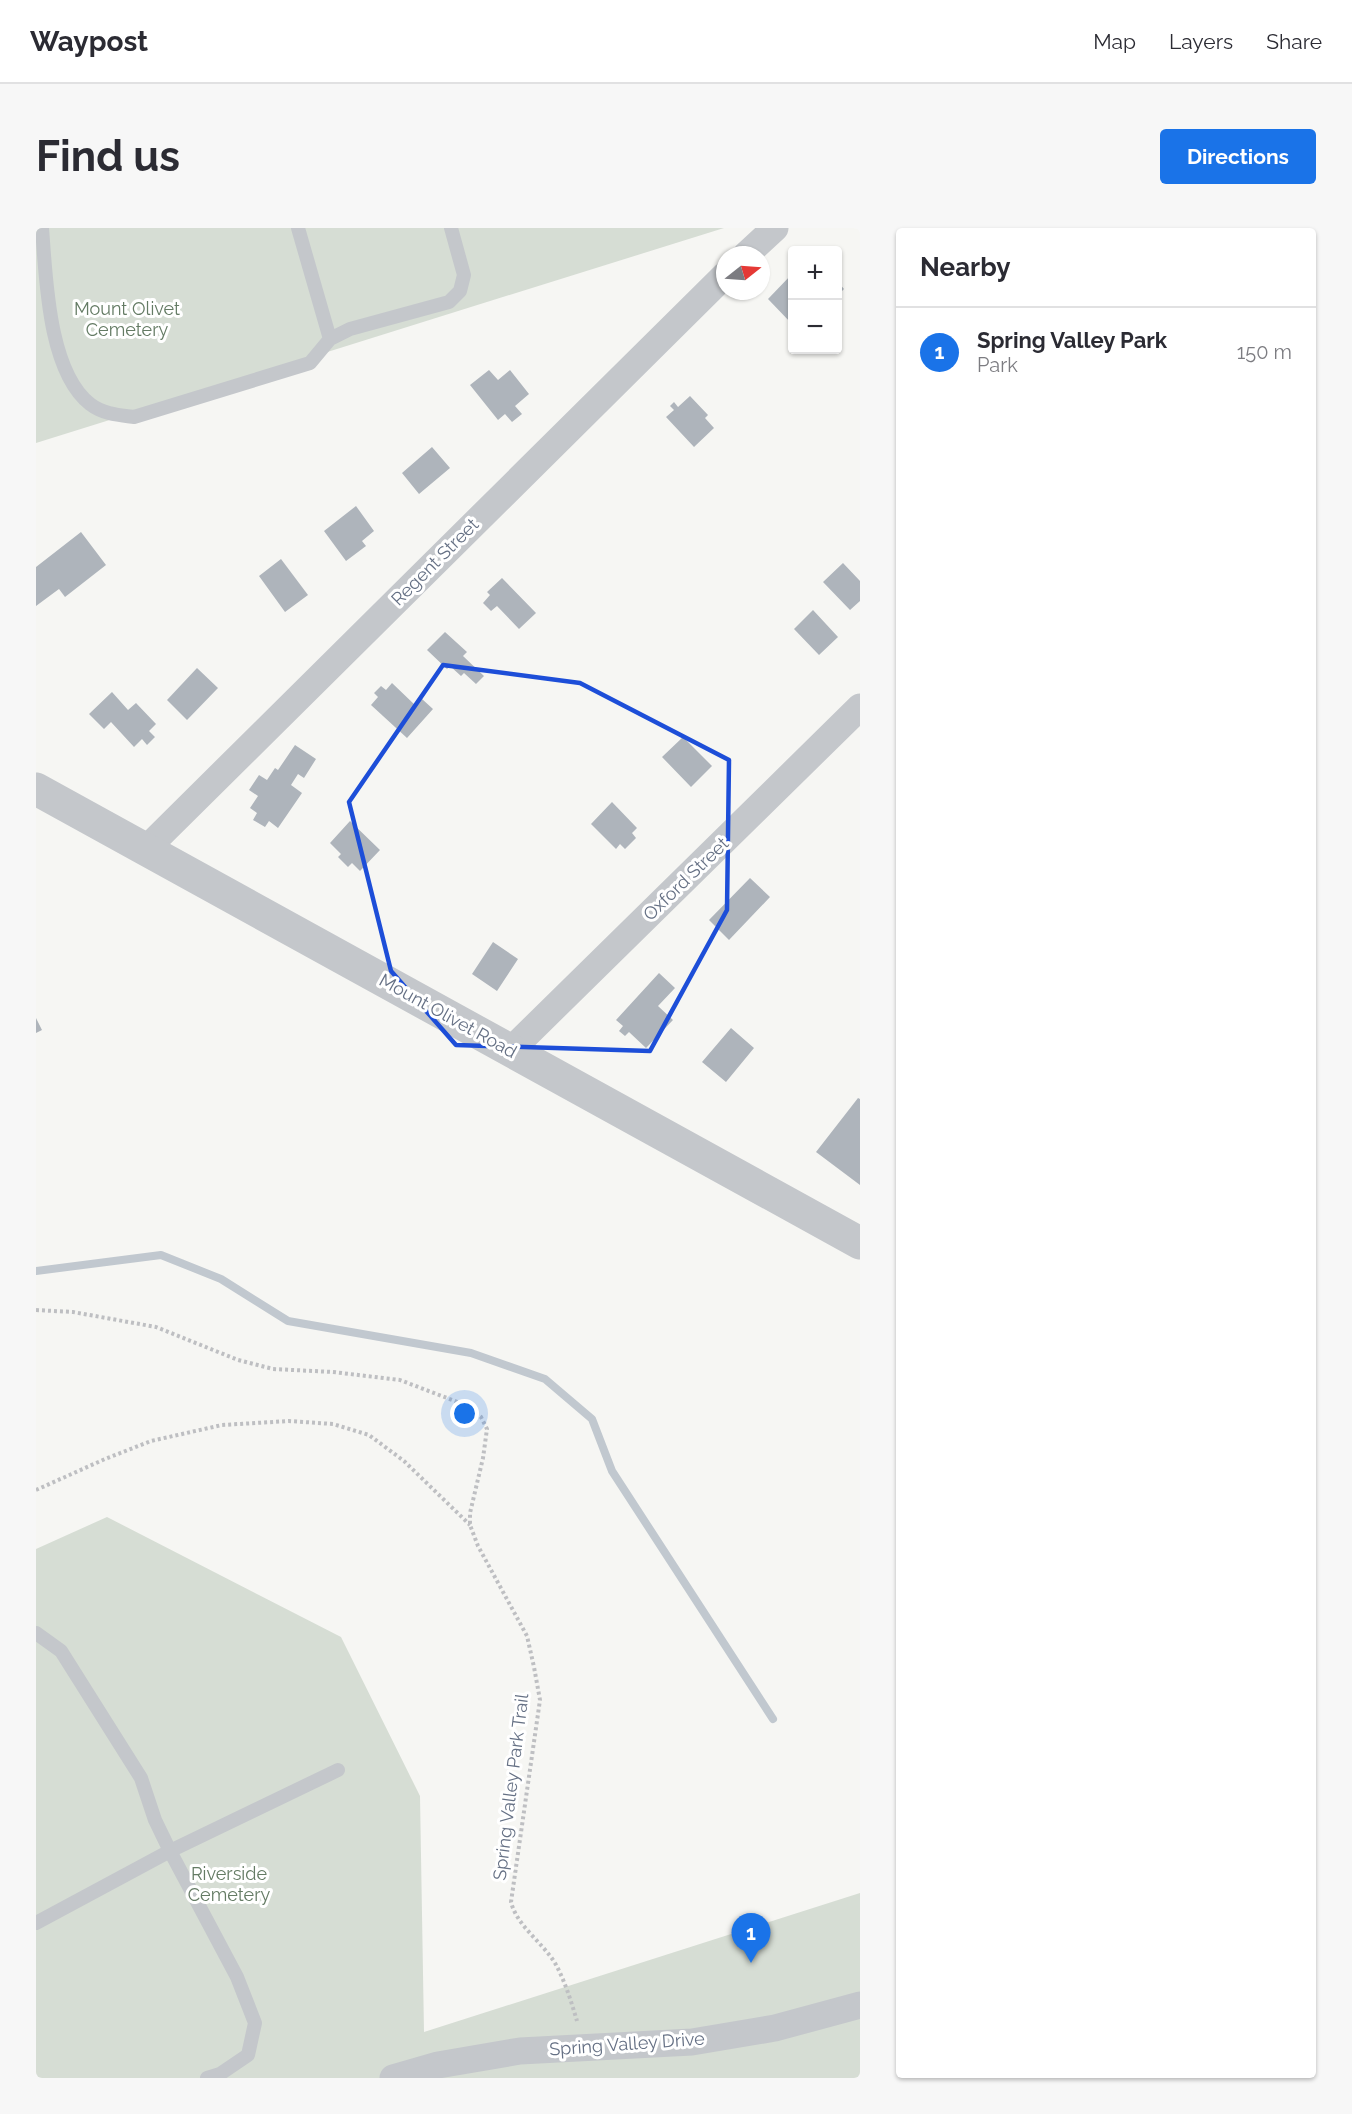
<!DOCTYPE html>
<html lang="en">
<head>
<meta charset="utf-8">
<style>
  body { margin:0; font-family:Raleway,sans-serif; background:#f7f7f7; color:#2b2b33 }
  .controls { position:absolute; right:18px; top:18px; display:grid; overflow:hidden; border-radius:6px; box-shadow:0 2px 4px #0004 }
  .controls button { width:54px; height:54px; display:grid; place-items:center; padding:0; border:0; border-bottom:2px solid #e1e1e2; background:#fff; color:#2b2b33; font:30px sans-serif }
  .compass { position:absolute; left:680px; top:18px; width:54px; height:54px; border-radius:50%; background:#fff; box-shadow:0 2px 4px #0004; rotate:73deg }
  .you { position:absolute; left:429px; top:1186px; width:21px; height:21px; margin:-15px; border:4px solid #fff; border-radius:50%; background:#1a73e8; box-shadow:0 0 0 9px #1a73e833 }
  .badge { display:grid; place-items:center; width:39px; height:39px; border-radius:50%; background:#1a73e8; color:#fff; font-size:20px; font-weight:700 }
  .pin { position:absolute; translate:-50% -50px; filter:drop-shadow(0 2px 3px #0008) }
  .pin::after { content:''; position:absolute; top:32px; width:21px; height:18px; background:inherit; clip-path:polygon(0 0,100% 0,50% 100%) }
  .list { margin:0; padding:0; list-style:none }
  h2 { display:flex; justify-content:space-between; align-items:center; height:78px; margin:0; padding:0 24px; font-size:26px }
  h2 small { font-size:20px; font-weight:400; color:#7c7c81 }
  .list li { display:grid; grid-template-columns:39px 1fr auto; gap:18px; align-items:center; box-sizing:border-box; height:90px; padding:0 24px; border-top:2px solid #e1e1e2 }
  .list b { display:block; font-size:22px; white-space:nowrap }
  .list p { margin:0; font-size:20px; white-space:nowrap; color:#7c7c81 }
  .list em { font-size:20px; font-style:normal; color:#7c7c81 }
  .map { position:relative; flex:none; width:824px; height:1850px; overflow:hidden; border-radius:6px }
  header { display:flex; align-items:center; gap:36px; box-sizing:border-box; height:84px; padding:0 30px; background:#fff; border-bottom:2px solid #e1e1e2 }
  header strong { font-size:28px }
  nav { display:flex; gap:33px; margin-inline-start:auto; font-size:21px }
  .intro { display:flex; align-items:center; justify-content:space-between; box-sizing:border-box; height:144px; padding:0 36px }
  h1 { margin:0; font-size:42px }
  .button { padding:15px 27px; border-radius:6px; background:#1a73e8; color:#fff; font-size:21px; font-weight:700 }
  main { display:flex; gap:36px; padding:0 36px }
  aside { flex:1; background:#fff; border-radius:6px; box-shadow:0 2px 4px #0004 }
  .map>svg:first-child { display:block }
</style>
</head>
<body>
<header>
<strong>Waypost</strong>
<nav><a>Map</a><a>Layers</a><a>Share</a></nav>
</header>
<div class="intro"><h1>Find us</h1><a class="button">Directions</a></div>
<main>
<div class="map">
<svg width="824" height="1850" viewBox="0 0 824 1850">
  <rect width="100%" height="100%" fill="#f6f6f3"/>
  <path fill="#d6ddd4" d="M 0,0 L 688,0 L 0,215 Z
    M 71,1289 L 305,1409 L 384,1568 L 388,1804 L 824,1665 L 824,1850 L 0,1850 L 0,1321 Z"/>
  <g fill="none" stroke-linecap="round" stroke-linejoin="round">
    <path stroke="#c1c8cf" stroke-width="8" d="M 0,1043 L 125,1027 L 185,1051 L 252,1093 L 435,1125 L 509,1151 L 556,1191 L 576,1243 L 737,1491"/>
  </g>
  <path fill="#aeb4bb" d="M 756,46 L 756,96 L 732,71 Z
    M 802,54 L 808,61 L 802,67 Z
    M 453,142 L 462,152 L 474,142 L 493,166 L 479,178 L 486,186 L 476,194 L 469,186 L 462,192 L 434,157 Z
    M 654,168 L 672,187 L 669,190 L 678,200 L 658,219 L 630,189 L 638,182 L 634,178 L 638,174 L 642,179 Z
    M 396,219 L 414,240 L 383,266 L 366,245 Z
    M 320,278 L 338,303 L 326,313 L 330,318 L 310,333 L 288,303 Z
    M 45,304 L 70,337 L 29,369 L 23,361 L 0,378 L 0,339 Z
    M 245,331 L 272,367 L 249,384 L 223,348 Z
    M 807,335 L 824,353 L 824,373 L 814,382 L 787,354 Z
    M 466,350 L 500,385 L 483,401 L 461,378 L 455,383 L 447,375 L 454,367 L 451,364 Z
    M 777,382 L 802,409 L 783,427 L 758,401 Z
    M 409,404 L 431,424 L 427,428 L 448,448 L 440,456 L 428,445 L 425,448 L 414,438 L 411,441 L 391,422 Z
    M 161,440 L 182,460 L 151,492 L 131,472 Z
    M 356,455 L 380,478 L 386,471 L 397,481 L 371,510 L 335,477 L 342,469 L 338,465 L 345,458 L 350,462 Z
    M 76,464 L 92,482 L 100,475 L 120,496 L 113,503 L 119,509 L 111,517 L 106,511 L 98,519 L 75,494 L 68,501 L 53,486 Z
    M 647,509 L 676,538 L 655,559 L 626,529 Z
    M 259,517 L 280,531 L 268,550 L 262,546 L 255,557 L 266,565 L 242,600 L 233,593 L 229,599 L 217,592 L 221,585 L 214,580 L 222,568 L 213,562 L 223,547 L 231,552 L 239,540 L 242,542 Z
    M 576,574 L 601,600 L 596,605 L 600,610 L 589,621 L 584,616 L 580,621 L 555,596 Z
    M 314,593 L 344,622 L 324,643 L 316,635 L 312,639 L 302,629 L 305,626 L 294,615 Z
    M 714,650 L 734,669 L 693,712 L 673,692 Z
    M 457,714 L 482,731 L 461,763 L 436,746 Z
    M 623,745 L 639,760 L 622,778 L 637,792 L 610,820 L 593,804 L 589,808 L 583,803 L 587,798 L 580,792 Z
    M 0,790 L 6,802 L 0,805 Z
    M 695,800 L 718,820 L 690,854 L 666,834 Z
    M 822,870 L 824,871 L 824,957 L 780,924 Z"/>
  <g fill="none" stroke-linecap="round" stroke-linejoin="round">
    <path stroke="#bebfc2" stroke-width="4" stroke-dasharray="3 3" stroke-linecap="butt" d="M 0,1082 L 37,1084 L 120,1099 L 202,1132 L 237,1141 L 297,1144 L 364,1152 L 424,1175 L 445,1189 L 451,1201 L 447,1230 L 434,1285 L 434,1297 L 442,1318 L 491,1408 L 498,1439 L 504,1472 L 475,1674 C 481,1698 506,1714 519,1735 C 529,1753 535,1773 541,1793
      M 0,1262 L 69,1231 L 115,1213 L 186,1197 L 253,1193 L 297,1196 L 333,1207 L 368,1233 L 434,1297"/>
    <path stroke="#c4c7cb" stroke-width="14" d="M 6,0 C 10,49 12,143 54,176 C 67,186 82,187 98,189 L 274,135 L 294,111 L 314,101 L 413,74 L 424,63 L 428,47 L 415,0
      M 262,0 L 294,111
      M 0,1405 L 25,1423 L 105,1550 L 119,1592 L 134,1623 L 0,1695
      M 171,1850 L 184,1846 L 212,1827 L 219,1795 L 201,1749 L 134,1623 L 302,1542"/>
    <path stroke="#c4c7cb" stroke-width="27" d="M 710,27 L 739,0
      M 109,622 L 689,47
      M 475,822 L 824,479
      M 357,1850 L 402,1837 L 484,1823 L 656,1814 L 739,1800 L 824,1777"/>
    <path stroke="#c4c7cb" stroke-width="33" d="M 0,561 L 824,1015"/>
  </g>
  <path fill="none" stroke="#1d4ed8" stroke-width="4.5" stroke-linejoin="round" d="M 407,437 L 544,455 L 693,532 L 691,682 L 614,823 L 420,817 L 355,743 L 313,574 Z"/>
  <g text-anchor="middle" stroke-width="6" stroke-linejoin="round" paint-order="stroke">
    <g font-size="18" fill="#647b64" stroke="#fff">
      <text x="91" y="87">Mount Olivet<tspan x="91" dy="21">Cemetery</tspan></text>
      <text x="193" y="1652">Riverside<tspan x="193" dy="21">Cemetery</tspan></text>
    </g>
    <g font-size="18" fill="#657084" stroke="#fff">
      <text transform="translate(399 334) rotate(-45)" y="6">Regent Street</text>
      <text transform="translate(650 651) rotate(-44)" y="6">Oxford Street</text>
      <text transform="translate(412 788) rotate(29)" y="6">Mount Olivet Road</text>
      <text transform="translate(475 1559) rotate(-83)" y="6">Spring Valley Park Trail</text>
      <text transform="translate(591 1816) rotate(-4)" y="6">Spring Valley Drive</text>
    </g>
  </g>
</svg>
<div class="controls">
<button>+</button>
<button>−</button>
</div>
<svg class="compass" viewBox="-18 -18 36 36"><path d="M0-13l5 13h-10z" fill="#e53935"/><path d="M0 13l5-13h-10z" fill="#7c7c81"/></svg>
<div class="you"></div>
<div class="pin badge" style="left:715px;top:1735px">1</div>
</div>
<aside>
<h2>Nearby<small></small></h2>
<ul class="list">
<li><span class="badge">1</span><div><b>Spring Valley Park</b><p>Park</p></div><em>150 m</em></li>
</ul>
</aside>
</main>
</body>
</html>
